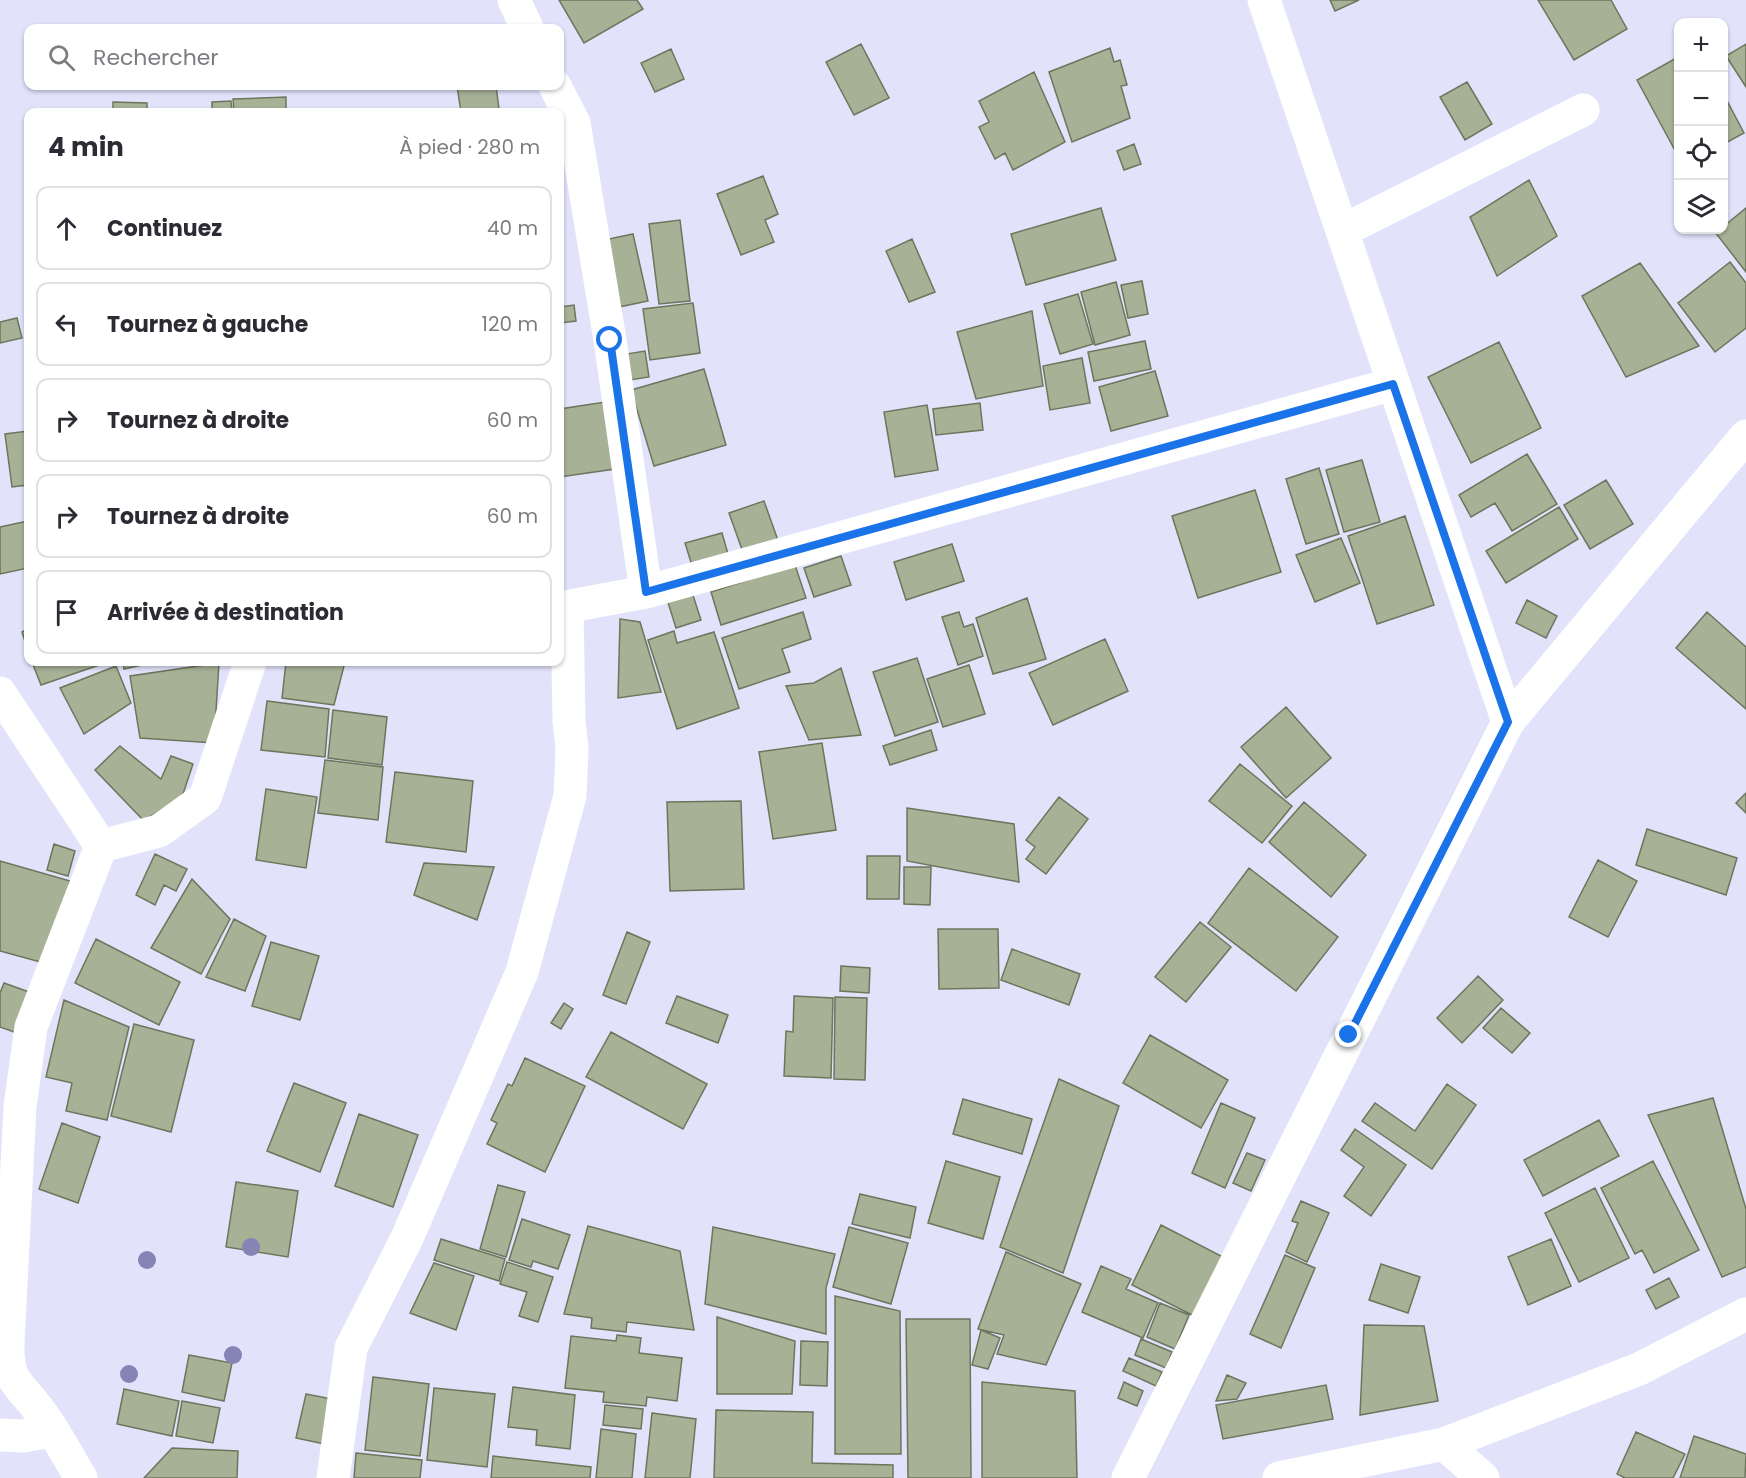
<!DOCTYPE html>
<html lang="fr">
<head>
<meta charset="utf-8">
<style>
  body { margin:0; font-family:Poppins,sans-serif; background:#f7f7f7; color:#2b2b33 }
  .controls { position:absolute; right:18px; top:18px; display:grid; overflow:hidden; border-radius:12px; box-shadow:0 2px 4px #0004 }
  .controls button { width:54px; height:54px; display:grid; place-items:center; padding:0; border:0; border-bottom:2px solid #e1e1e2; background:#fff; color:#2b2b33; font:30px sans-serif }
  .stop { position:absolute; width:18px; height:18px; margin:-14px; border:4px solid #1a73e8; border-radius:50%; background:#fff }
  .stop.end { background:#1a73e8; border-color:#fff; box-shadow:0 2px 6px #0008 }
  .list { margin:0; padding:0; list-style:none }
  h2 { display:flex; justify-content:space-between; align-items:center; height:78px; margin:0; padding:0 24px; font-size:26px }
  h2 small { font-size:20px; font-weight:400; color:#7c7c81 }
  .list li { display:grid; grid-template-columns:39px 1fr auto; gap:18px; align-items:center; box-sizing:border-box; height:84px; margin:0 12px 12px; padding:0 12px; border:2px solid #e1e1e2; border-radius:12px }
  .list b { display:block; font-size:22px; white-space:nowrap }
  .list em { font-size:20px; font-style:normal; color:#7c7c81 }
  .icon { flex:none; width:33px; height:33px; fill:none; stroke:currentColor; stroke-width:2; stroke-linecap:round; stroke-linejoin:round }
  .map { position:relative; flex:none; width:1746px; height:1478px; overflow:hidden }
  .search { position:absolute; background:#fff; box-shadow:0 2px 4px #0004; left:24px; top:24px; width:540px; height:66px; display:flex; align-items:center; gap:15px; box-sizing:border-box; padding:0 21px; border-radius:12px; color:#7c7c81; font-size:22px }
  .panel { position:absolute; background:#fff; box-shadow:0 2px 4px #0004; left:24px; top:108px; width:540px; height:558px; border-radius:12px }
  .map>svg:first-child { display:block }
</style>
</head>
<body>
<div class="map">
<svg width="1746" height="1478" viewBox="0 0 1746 1478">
  <rect width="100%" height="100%" fill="#e2e3fb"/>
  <path fill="#a6b196" stroke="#6d765d" stroke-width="1.5" d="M 559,0 L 637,0 L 643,9 L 584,43 Z
    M 1330,0 L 1359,0 L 1335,11 Z
    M 1538,0 L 1611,0 L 1627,29 L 1574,60 Z
    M 861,44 L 889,98 L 854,115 L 826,62 Z
    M 1746,44 L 1746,87 L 1726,56 Z
    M 1110,48 L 1114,62 L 1120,60 L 1127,85 L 1121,86 L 1130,118 L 1072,142 L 1049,72 Z
    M 671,49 L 684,79 L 655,92 L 641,63 Z
    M 1678,57 L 1678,156 L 1637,80 Z
    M 1034,72 L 1065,142 L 1013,170 L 1005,153 L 995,159 L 979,127 L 989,122 L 979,101 Z
    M 1467,82 L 1492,124 L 1465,140 L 1440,97 Z
    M 457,86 L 496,86 L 499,109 L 461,112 Z
    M 1724,95 L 1744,133 L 1724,144 Z
    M 286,97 L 286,112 L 234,112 L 233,99 Z
    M 231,101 L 232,112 L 212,112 L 212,102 Z
    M 113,102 L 147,103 L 147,112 L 113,112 Z
    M 1134,144 L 1141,164 L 1124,170 L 1117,151 Z
    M 763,176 L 778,214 L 765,220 L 774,242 L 741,255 L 717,194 Z
    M 1529,180 L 1557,236 L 1497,276 L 1470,217 Z
    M 1101,208 L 1116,260 L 1026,285 L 1011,234 Z
    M 1746,208 L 1746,272 L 1715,232 L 1724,230 L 1724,226 Z
    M 680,220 L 690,301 L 659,304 L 649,224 Z
    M 633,234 L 648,301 L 619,307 L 604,240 Z
    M 912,239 L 935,292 L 909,302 L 886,251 Z
    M 1730,262 L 1746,283 L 1746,328 L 1715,352 L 1678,303 Z
    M 1640,263 L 1699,346 L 1626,377 L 1582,296 Z
    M 1142,281 L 1148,314 L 1128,318 L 1121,285 Z
    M 1116,282 L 1130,335 L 1095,345 L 1081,292 Z
    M 1078,294 L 1093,344 L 1060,354 L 1044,304 Z
    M 693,303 L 700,353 L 650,360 L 643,309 Z
    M 574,305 L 576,321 L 560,323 L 560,307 Z
    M 1032,311 L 1043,386 L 976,399 L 957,332 Z
    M 17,318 L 22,338 L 0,343 L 0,322 Z
    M 1145,341 L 1151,369 L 1094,381 L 1088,352 Z
    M 1499,342 L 1541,428 L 1471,463 L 1428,377 Z
    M 645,351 L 649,377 L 630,380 L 626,354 Z
    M 1082,358 L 1090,403 L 1050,410 L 1043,366 Z
    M 704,369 L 726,445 L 654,466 L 631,390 Z
    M 1155,371 L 1168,416 L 1111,431 L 1099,387 Z
    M 605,402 L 615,469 L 560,477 L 560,409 Z
    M 980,403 L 983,430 L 936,435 L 933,409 Z
    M 927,405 L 938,470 L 895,477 L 884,412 Z
    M 28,431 L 28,485 L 12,487 L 5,434 Z
    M 1527,454 L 1557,504 L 1512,531 L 1495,503 L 1471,517 L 1459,495 Z
    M 1362,460 L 1380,522 L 1344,532 L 1326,470 Z
    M 1319,468 L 1339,534 L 1306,544 L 1286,479 Z
    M 1606,480 L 1633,524 L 1590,549 L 1564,505 Z
    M 1255,490 L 1281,572 L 1198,598 L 1172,516 Z
    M 764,501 L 780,546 L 745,558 L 729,513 Z
    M 1559,507 L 1578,539 L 1506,583 L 1486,551 Z
    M 1405,516 L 1434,605 L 1377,624 L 1348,536 Z
    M 28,521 L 28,568 L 0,574 L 0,527 Z
    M 722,533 L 730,561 L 694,572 L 685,543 Z
    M 1341,538 L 1360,583 L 1315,602 L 1296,555 Z
    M 952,544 L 964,581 L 906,600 L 894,562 Z
    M 841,556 L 851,585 L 814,597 L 804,568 Z
    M 795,565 L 806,598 L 721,625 L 711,592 Z
    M 691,589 L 701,620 L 676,628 L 666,596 Z
    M 1027,598 L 1046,659 L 993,674 L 976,618 Z
    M 1527,600 L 1557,616 L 1546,638 L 1516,623 Z
    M 803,612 L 811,639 L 782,649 L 790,672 L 739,689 L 722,638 Z
    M 959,612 L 964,627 L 973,624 L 983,656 L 958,665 L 942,617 Z
    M 1707,612 L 1746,647 L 1746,709 L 1676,648 Z
    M 620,619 L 640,622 L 661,692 L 618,698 Z
    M 28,629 L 28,651 L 22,632 Z
    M 674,631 L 677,643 L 714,632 L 739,708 L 677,729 L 648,640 Z
    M 1105,639 L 1128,691 L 1053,725 L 1029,673 Z
    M 917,658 L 938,722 L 895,736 L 873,672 Z
    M 32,662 L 108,662 L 41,685 Z
    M 123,662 L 155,662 L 124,669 Z
    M 286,662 L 345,662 L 334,705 L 282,698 Z
    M 219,663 L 214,743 L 140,738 L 130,676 Z
    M 969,665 L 985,714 L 943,727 L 927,679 Z
    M 116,666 L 131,703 L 84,734 L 60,688 Z
    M 841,668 L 861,735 L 809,740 L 786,686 L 814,683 Z
    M 267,701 L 329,709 L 325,757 L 261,750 Z
    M 1286,707 L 1331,758 L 1286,798 L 1241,747 Z
    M 333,710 L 387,717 L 382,765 L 328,758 Z
    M 931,730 L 937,750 L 890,765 L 883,746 Z
    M 822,743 L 836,830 L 773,839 L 759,752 Z
    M 120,746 L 161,779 L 171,756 L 193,764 L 182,797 L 144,821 L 95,770 Z
    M 325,760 L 383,767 L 378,820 L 318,813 Z
    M 1240,764 L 1292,806 L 1262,843 L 1209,801 Z
    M 395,772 L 473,781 L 466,852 L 386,842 Z
    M 266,789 L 317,797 L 306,868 L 256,860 Z
    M 1746,793 L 1746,813 L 1736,803 Z
    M 1059,797 L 1088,819 L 1046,874 L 1026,859 L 1035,847 L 1026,840 Z
    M 741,801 L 744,889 L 670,891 L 667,802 Z
    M 1304,802 L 1366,855 L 1331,897 L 1269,842 Z
    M 907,808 L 1014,824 L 1019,882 L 907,861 Z
    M 1647,829 L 1737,858 L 1726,895 L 1636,865 Z
    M 54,844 L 75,851 L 68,876 L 47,870 Z
    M 155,854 L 187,869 L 176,891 L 164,885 L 155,905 L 136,895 Z
    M 867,856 L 900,856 L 899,899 L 867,899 Z
    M 1598,860 L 1637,881 L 1608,937 L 1569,917 Z
    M 0,861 L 70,881 L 48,964 L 0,951 Z
    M 424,863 L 494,867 L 477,920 L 414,895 Z
    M 904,867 L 931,867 L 930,905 L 904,904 Z
    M 1249,868 L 1338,937 L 1296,991 L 1208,923 Z
    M 192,879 L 230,919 L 201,974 L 151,948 Z
    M 234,919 L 266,936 L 245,991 L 206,977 Z
    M 1200,922 L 1231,947 L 1186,1002 L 1155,977 Z
    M 938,929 L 998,929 L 999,988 L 939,989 Z
    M 627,932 L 650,942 L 626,1004 L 603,995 Z
    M 96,939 L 180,982 L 159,1025 L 75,983 Z
    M 271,942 L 319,956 L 300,1020 L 252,1006 Z
    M 1012,949 L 1080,974 L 1069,1005 L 1001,980 Z
    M 841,966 L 870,968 L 869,993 L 840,991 Z
    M 1478,976 L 1503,1000 L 1462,1043 L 1437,1018 Z
    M 4,983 L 32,993 L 17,1033 L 0,1027 L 0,993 Z
    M 677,996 L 728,1015 L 718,1043 L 666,1023 Z
    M 794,996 L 833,998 L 831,1078 L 784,1076 L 786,1031 L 793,1032 Z
    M 835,997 L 867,998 L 865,1080 L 834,1079 Z
    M 64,1000 L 129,1027 L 107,1120 L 66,1111 L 72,1083 L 46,1077 Z
    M 564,1003 L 573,1009 L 561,1029 L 551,1023 Z
    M 1501,1008 L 1530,1033 L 1512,1053 L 1483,1028 Z
    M 134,1024 L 194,1040 L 171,1132 L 111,1116 Z
    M 611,1032 L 707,1084 L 683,1129 L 586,1077 Z
    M 1150,1035 L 1228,1080 L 1201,1128 L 1123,1083 Z
    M 525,1058 L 585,1086 L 545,1172 L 487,1144 L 497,1123 L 491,1120 L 508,1084 L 512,1086 Z
    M 1059,1079 L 1119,1106 L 1063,1273 L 1000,1247 Z
    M 294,1083 L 346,1103 L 320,1172 L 267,1151 Z
    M 1447,1084 L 1476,1105 L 1432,1169 L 1362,1121 L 1375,1103 L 1415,1131 Z
    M 1713,1098 L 1746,1209 L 1746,1267 L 1722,1277 L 1648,1115 Z
    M 963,1099 L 1032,1119 L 1022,1154 L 953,1134 Z
    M 1221,1103 L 1255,1118 L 1225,1188 L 1192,1173 Z
    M 359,1114 L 418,1135 L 393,1207 L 335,1186 Z
    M 1599,1120 L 1619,1156 L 1543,1196 L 1524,1160 Z
    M 62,1123 L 100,1137 L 78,1203 L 39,1189 Z
    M 1355,1129 L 1406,1165 L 1371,1216 L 1344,1196 L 1364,1167 L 1341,1150 Z
    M 1247,1153 L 1265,1160 L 1251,1191 L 1233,1183 Z
    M 946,1161 L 1000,1177 L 983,1239 L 928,1223 Z
    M 1653,1161 L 1699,1250 L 1654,1273 L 1642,1250 L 1635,1254 L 1601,1188 Z
    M 236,1182 L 298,1191 L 288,1257 L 226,1247 Z
    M 498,1185 L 525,1192 L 506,1257 L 480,1249 Z
    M 1595,1188 L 1629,1258 L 1579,1282 L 1545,1213 Z
    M 860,1194 L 916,1207 L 910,1238 L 852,1224 Z
    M 1301,1201 L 1329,1213 L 1307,1262 L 1286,1252 L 1298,1223 L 1292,1221 Z
    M 522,1219 L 570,1235 L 558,1269 L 533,1261 L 531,1267 L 509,1260 Z
    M 1161,1225 L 1223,1257 L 1194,1316 L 1132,1285 Z
    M 588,1226 L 680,1251 L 694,1330 L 627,1322 L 626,1332 L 591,1328 L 592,1318 L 564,1314 Z
    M 713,1227 L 835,1254 L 826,1288 L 826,1334 L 705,1304 Z
    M 849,1227 L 908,1243 L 891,1304 L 833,1287 Z
    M 441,1239 L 505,1259 L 499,1281 L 434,1260 Z
    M 1551,1239 L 1571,1286 L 1528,1305 L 1508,1257 Z
    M 1006,1252 L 1081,1284 L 1046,1365 L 997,1354 L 1004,1335 L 978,1329 Z
    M 1285,1255 L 1315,1268 L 1281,1348 L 1250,1334 Z
    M 507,1262 L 553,1277 L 538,1322 L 519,1316 L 527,1292 L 500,1284 Z
    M 434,1263 L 474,1276 L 456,1330 L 410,1313 Z
    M 1381,1264 L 1420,1277 L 1408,1313 L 1369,1300 Z
    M 1101,1266 L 1131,1279 L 1126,1289 L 1158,1303 L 1143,1338 L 1082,1312 Z
    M 1669,1278 L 1679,1297 L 1656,1309 L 1646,1290 Z
    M 835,1296 L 900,1311 L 901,1454 L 835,1454 Z
    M 1160,1303 L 1189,1315 L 1175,1349 L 1147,1337 Z
    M 717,1317 L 795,1341 L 792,1394 L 717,1394 Z
    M 906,1319 L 970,1319 L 971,1478 L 908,1478 Z
    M 1364,1325 L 1424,1326 L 1438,1401 L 1360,1415 Z
    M 981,1330 L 1000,1338 L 988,1369 L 972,1365 Z
    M 617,1335 L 641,1338 L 639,1353 L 682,1358 L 677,1401 L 647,1397 L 646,1406 L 603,1402 L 604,1392 L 565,1388 L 571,1336 L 616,1341 Z
    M 1141,1339 L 1172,1352 L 1166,1368 L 1135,1355 Z
    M 801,1341 L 828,1342 L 827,1386 L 800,1385 Z
    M 189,1355 L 232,1363 L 224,1401 L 182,1392 Z
    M 1129,1358 L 1162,1372 L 1156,1386 L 1123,1371 Z
    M 1227,1375 L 1246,1383 L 1237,1399 L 1216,1401 Z
    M 373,1377 L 429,1384 L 420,1456 L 365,1450 Z
    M 982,1382 L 1075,1391 L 1077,1478 L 982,1478 Z
    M 1124,1382 L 1143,1391 L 1137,1406 L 1118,1398 Z
    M 1326,1385 L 1333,1419 L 1223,1439 L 1216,1405 Z
    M 513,1387 L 575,1395 L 570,1449 L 536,1445 L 537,1430 L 508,1427 Z
    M 434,1388 L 495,1394 L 487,1467 L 427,1460 Z
    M 124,1389 L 179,1401 L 172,1436 L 117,1424 Z
    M 306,1394 L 342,1401 L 334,1446 L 296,1438 Z
    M 182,1401 L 220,1408 L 213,1443 L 176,1436 Z
    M 605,1405 L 643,1409 L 641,1429 L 603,1425 Z
    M 716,1410 L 813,1412 L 812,1463 L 893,1465 L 893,1478 L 714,1478 Z
    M 652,1413 L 696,1419 L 690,1478 L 645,1478 Z
    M 601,1429 L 636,1434 L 632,1478 L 596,1478 Z
    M 1636,1432 L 1685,1454 L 1673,1478 L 1625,1478 L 1617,1474 Z
    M 1694,1436 L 1746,1454 L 1745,1478 L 1680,1478 Z
    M 172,1448 L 238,1451 L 237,1478 L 144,1478 Z
    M 356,1453 L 422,1460 L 420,1478 L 354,1478 Z
    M 493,1456 L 591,1467 L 590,1478 L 491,1478 Z"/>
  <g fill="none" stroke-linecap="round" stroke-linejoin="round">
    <path stroke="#fff" stroke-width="33" d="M 514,0 L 527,28
      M 1264,0 L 1508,722
      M 555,86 L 574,123 L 610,340 L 646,592
      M 1342,231 L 1583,110
      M 560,608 L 646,592 L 1393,384
      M 0,693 L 101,846 L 31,1027 L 20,1107 L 8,1343 C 7,1385 20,1383 41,1413 C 56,1433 68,1457 81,1478
      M 101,846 L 159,831 L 205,798 L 250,662
      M 0,1435 L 23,1436 L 51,1431
      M 1444,1444 L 1483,1478
      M 333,1478 L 351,1348 L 407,1238 L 522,972 L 570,796 L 572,749 L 569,720 L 567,608
      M 1279,1478 L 1444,1444 L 1639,1369 L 1746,1314"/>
    <path stroke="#fff" stroke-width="33" d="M 1128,1478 L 1508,722 L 1746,436"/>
  </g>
  <g fill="#8683b5">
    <circle cx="251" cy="1247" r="9"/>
    <circle cx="147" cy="1260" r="9"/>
    <circle cx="233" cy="1355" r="9"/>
    <circle cx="129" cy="1374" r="9"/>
  </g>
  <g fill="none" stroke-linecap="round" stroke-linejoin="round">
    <path stroke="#1a73e8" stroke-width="8" d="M 610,340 L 646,592 L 1393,384 L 1508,722 L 1349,1035"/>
  </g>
</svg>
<div class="controls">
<button>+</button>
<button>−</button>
<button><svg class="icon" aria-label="locate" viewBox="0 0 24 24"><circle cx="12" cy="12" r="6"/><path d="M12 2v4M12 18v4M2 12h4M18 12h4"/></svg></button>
<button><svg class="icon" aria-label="layers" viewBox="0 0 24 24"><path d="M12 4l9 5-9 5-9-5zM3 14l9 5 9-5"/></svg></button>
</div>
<div class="stop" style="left:610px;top:340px"></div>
<div class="stop end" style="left:1349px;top:1035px"></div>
<div class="search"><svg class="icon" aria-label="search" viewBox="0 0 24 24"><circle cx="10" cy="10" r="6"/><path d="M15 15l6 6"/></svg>Rechercher</div>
<section class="panel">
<h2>4 min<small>À pied · 280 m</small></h2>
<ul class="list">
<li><svg class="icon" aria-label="ahead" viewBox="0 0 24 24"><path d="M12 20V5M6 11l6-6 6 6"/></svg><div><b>Continuez</b></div><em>40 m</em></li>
<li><svg class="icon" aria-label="left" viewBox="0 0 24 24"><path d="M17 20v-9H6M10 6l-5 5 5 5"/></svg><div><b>Tournez à gauche</b></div><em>120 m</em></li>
<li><svg class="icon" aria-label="right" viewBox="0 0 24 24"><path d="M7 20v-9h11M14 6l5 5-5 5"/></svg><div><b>Tournez à droite</b></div><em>60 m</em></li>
<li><svg class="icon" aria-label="right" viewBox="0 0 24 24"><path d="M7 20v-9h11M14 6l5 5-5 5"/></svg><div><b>Tournez à droite</b></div><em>60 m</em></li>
<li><svg class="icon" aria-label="arrive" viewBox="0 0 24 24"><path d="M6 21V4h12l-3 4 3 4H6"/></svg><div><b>Arrivée à destination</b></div></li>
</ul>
</section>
</div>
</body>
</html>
